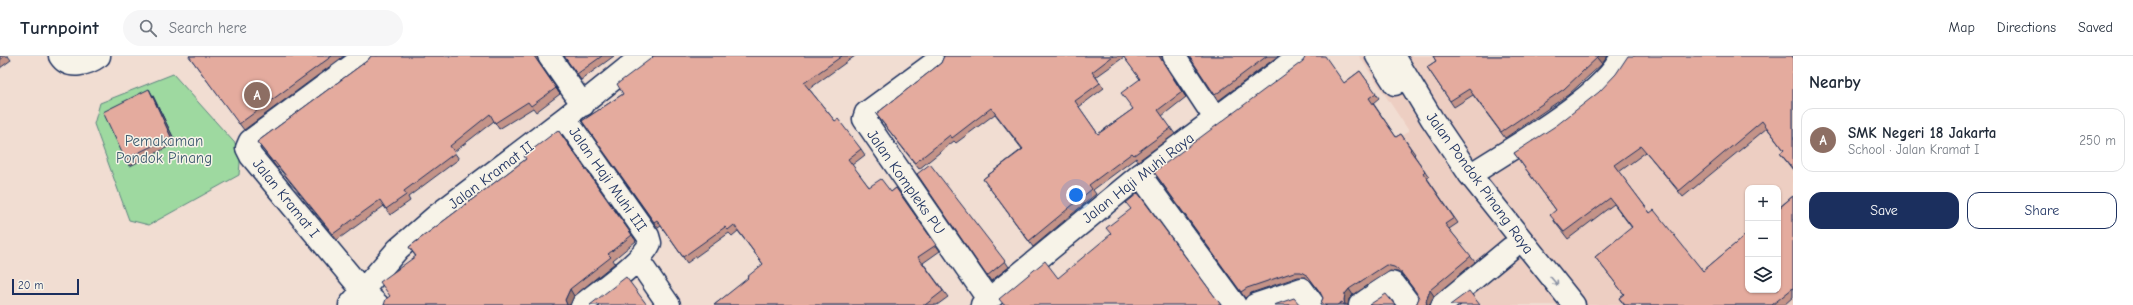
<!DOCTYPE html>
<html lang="en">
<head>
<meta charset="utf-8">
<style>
  body { margin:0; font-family:"Comic Neue",sans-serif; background:#f6f6f7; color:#1f2937 }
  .controls { position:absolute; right:12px; bottom:12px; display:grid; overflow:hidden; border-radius:8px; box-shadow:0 1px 3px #0004 }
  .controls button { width:36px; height:36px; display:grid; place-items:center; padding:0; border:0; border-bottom:1px solid #e0e1e3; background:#fff; color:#1f2937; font:20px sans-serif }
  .scale { position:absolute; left:12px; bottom:10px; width:67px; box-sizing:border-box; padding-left:4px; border:2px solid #1b2f5e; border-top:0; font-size:11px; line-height:14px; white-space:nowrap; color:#1b2f5e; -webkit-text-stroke:3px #f7f3e8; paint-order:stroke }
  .you { position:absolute; left:1076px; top:139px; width:14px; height:14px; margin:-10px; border:3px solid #fff; border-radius:50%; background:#1a73e8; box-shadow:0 0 0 6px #1a73e833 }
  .badge { display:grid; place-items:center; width:26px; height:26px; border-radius:50%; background:#1b2f5e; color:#fff; font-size:13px; font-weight:700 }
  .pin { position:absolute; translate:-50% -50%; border:2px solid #fff; box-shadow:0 1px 4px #0006 }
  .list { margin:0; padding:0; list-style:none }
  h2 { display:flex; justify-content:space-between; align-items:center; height:52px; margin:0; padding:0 16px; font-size:17px }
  h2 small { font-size:13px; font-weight:400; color:#747a83 }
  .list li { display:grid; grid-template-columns:26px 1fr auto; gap:12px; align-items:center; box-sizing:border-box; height:64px; margin:0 8px 8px; padding:0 8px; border:1px solid #e0e1e3; border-radius:12px }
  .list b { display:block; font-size:15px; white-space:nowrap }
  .list p { margin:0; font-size:13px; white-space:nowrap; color:#747a83 }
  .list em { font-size:13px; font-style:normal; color:#747a83 }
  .actions { display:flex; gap:8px; padding:12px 16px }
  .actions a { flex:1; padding:9px 0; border:1px solid #1b2f5e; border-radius:12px; text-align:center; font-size:14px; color:#1b2f5e }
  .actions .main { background:#1b2f5e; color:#fff }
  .icon { flex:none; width:22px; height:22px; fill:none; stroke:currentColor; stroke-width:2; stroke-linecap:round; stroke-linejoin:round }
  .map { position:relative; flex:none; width:1793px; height:249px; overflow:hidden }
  header { display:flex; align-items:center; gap:24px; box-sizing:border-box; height:56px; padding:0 20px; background:#fff; border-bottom:1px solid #e0e1e3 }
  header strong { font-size:19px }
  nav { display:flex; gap:22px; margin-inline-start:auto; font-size:14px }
  .search { width:280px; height:36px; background:#f6f6f7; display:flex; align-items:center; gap:10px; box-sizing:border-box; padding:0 14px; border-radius:22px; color:#747a83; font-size:15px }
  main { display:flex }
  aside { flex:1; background:#fff }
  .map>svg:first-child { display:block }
</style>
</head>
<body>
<header>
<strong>Turnpoint</strong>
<div class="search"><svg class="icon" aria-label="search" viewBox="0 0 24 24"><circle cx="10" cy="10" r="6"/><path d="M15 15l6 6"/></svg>Search here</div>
<nav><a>Map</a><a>Directions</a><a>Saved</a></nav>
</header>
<main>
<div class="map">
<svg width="1793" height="249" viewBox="0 0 1793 249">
  <rect width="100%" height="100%" fill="#f1ddd2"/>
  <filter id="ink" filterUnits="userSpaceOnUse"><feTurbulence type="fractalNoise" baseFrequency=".025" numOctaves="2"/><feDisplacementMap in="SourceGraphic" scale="8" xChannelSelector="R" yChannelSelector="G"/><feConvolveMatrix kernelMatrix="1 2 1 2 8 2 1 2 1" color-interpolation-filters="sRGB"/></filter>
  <g filter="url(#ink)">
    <path fill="#edcec2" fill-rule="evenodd" d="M 1359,0 L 1521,0 L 1555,53 L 1793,36 L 1793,249 L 1425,249 L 1333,135 L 1409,75 ZM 1748,132 L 1778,132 L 1778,234 L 1748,234 Z"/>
    <path fill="#9ed9a0" stroke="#5c847f" d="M 173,18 L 241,94 L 239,119 L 149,169 L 129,164 L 94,68 L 100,47 Z"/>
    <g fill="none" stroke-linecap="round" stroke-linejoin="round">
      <g stroke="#1b2f5e" stroke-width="25">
        <path id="minor" d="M 60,0 C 69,14 88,8 99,0
          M 365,0 L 250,85 L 247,92 L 251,100 L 362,234 L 378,249
          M 549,0 L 583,49
          M 1174,0 L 1215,62
          M 934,7 L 866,57 L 864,63 L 988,243
          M 565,62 L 648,180 L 650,187 C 642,206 600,234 582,249
          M 1140,119 L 1235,249
          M 1470,119 C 1511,92 1602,42 1622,0
          M 638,204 L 669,249
          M 350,249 L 398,193 L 436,160 L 565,62 L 642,0
          M 1255,249 L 1302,233 L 1314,249
          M 1360,249 L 1391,227 L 1394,228 L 1410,249
          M 1442,249 L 1511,192"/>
      </g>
      <g stroke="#1b2f5e" stroke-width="25">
        <path id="tertiary" d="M 982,249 L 1140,119 L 1299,0"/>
      </g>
      <g stroke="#1b2f5e" stroke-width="25">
        <path id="secondary" d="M 1377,0 L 1395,28
          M 1394,0 L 1432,63 L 1470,119 L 1574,249"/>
      </g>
      <use href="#minor" stroke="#f7f3e8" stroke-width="22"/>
      <use href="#tertiary" stroke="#f7f3e8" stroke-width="22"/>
      <use href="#secondary" stroke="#f7f3e8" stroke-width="22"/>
    </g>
    <path fill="#c49388" stroke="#1b2f5e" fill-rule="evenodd" d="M 0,0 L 8,0 L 11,4 L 0,12 Z
      M 189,0 L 344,0 L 244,74 Z
      M 371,0 L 537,0 L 539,7 L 560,38 L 536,56 L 533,52 L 499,73 L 494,65 L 454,96 L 459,103 L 408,141 L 410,145 L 390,159 L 384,150 L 337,184 L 278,111 L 277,112 L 257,86 L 368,4 Z
      M 564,0 L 614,0 L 581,24 Z
      M 652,0 L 855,0 L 809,33 L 835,65 L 861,93 L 865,99 L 852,109 L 869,131 L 891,136 L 896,132 L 940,195 L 923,207 L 948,241 L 937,249 L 714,249 L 748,223 L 763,208 L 738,175 L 732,180 L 729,177 L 687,207 L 661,170 L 658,172 L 582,65 L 623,38 L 653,1 Z
      M 944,0 L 1162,0 L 1163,7 L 1186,41 L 1162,60 L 1175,78 L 1138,105 L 1136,102 L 1093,134 L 1096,138 L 1033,191 L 983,123 L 1022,93 L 995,58 L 956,87 L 954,85 L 919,113 L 876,58 L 941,7 ZM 1124,1 L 1140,23 L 1133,53 L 1098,78 L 1079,51 L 1104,32 L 1096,21 Z
      M 1189,0 L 1278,0 L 1218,45 Z
      M 1433,0 L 1608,0 L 1602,8 L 1568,39 L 1505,82 L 1473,39 L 1454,51 L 1427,11 L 1436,5 Z
      M 1793,0 L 1793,114 L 1780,97 L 1784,94 L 1767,72 L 1683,141 L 1646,96 L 1619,116 L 1650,157 L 1703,215 L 1793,140 L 1793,241 L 1784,249 L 1624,249 L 1619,242 L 1624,238 L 1595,201 L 1632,172 L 1614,148 L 1568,183 L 1554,165 L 1556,154 L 1514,97 Z
      M 1360,15 L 1379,42 L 1373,47 L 1396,81 L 1401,78 L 1415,98 L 1414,99 L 1429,121 L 1427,122 L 1458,167 L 1449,173 L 1475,206 L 1434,240 L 1430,249 L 1416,249 L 1419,242 L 1416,237 L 1404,220 L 1398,216 L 1390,215 L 1353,239 L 1349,243 L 1348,249 L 1320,249 L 1323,242 L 1321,237 L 1312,226 L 1305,221 L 1298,221 L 1251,237 L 1245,242 L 1154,116 L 1344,27 Z
      M 153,40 L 176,87 L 130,110 L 125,103 Z
      M 558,74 L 636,185 L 613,204 L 615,207 L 574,240 L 570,249 L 384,249 L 416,201 L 409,191 L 526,103 Z
      M 917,118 L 1005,205 L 1009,211 L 991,225 Z"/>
    <path fill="#a0786f" stroke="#1b2f5e" d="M 534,0 L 537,0 L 539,7 L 560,38 L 534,1 Z
      M 1159,0 L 1162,0 L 1163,7 L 1186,41 L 1159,1 Z
      M 1599,0 L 1608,0 L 1602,8 L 1597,2 Z
      M 149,33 L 153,40 L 176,87 L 171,81 Z
      M 570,233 L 574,240 L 570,249 L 567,249 L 565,244 Z
      M 1349,233 L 1353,239 L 1349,243 L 1348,249 L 1345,249 L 1344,244 L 1345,238 Z
      M 1430,234 L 1434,240 L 1430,249 L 1427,249 L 1426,245 Z"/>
    <path fill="#e4ab9e" stroke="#1b2f5e" d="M 0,0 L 5,0 L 0,4 Z
      M 189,0 L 332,0 L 239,68 Z
      M 371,0 L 534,0 L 556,32 L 531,50 L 528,46 L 495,67 L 490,58 L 450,90 L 455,97 L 404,135 L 406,139 L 386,153 L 380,144 L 333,178 L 274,105 L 273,106 L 257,86 L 368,4 Z
      M 564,0 L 602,0 L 577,18 Z
      M 652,0 L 842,0 L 804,27 L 835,65 L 838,63 L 861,93 L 848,103 L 869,131 L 881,123 L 891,136 L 896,132 L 936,189 L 918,201 L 943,235 L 925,249 L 714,249 L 748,222 L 747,221 L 763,208 L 734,169 L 728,174 L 725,171 L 683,201 L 657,164 L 654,166 L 582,65 L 623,38 L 617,28 L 653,1 Z
      M 944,0 L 1113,0 L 1092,16 L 1100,27 L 1075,45 L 1098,78 L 1133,53 L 1121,37 L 1140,23 L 1123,0 L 1159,0 L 1182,36 L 1158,54 L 1171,72 L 1134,99 L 1132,97 L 1089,129 L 1092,133 L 1029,185 L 983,123 L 1023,93 L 991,52 L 952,82 L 950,79 L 915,107 L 876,58 L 941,7 Z
      M 1189,0 L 1267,0 L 1215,39 Z
      M 1306,0 L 1325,0 L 1344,27 L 1360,15 L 1376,37 L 1369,42 L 1396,81 L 1401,78 L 1411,93 L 1410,94 L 1425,115 L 1423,117 L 1454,162 L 1445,168 L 1471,200 L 1430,234 L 1426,245 L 1427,249 L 1416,249 L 1419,242 L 1416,236 L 1400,215 L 1394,211 L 1386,209 L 1349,233 L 1345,238 L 1344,244 L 1345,249 L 1344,249 L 1342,246 L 1337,249 L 1320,249 L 1323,242 L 1320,236 L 1308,220 L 1301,216 L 1294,216 L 1247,232 L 1241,236 L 1154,116 L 1303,5 Z
      M 1433,0 L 1599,0 L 1564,33 L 1501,76 L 1469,33 L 1450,45 L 1427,11 L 1436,5 Z
      M 1628,0 L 1793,0 L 1793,113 L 1780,97 L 1784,94 L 1762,65 L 1679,135 L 1641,90 L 1614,109 L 1650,157 L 1654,154 L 1703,215 L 1748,177 L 1748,234 L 1778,234 L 1778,153 L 1793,140 L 1793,232 L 1772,249 L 1625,249 L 1619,242 L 1624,238 L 1595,201 L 1632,171 L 1610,142 L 1564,176 L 1550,159 L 1556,154 L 1514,97 L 1557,69 L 1599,36 L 1616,18 Z
      M 149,33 L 171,81 L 125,103 L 103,56 Z
      M 558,74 L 632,179 L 608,198 L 611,201 L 570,233 L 565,244 L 567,249 L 384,249 L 386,243 L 390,240 L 380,226 L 416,200 L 409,191 L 526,103 L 524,100 Z
      M 930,108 L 1005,205 L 987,220 L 917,118 Z
      M 1138,137 L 1221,249 L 1004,249 L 999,243 L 1045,205 L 1058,222 L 1111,178 L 1106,172 L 1131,153 L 1126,147 Z
      M 626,221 L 647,249 L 590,249 Z
      M 1469,235 L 1480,249 L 1450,249 Z
      M 1386,238 L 1395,249 L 1369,249 Z
      M 1294,242 L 1300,249 L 1274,249 Z"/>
    <defs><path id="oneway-shaft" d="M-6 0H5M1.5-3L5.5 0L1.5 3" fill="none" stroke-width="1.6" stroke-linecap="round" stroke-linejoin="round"/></defs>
    <use stroke="#8991a3" href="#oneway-shaft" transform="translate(1554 225) rotate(50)"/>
  </g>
  <g text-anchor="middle" stroke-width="3" stroke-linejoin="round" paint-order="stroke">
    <g font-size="15" fill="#3c5a6e" stroke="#f7f3e8">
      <text x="164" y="90">Pemakaman<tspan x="164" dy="17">Pondok Pinang</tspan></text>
    </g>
    <g font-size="15" fill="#1b2f5e" stroke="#f7f3e8">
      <text transform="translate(491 119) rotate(-37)" y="5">Jalan Kramat II</text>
      <text transform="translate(1138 122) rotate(-38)" y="5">Jalan Haji Muhi Raya</text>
      <text transform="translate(608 123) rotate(55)" y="5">Jalan Haji Muhi III</text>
      <text transform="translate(906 126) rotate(55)" y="5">Jalan Kompleks PU</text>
      <text transform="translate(1480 127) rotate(54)" y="5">Jalan Pondok Pinang Raya</text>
      <text transform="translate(286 142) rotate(51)" y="5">Jalan Kramat I</text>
    </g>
  </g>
</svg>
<div class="controls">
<button>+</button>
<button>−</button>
<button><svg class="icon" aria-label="layers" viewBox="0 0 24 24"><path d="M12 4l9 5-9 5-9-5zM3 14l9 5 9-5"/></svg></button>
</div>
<div class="scale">20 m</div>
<div class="you"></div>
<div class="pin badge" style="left:257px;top:39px;background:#8d6e63">A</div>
</div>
<aside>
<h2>Nearby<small></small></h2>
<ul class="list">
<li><span class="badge" style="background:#8d6e63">A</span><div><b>SMK Negeri 18 Jakarta</b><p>School · Jalan Kramat I</p></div><em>250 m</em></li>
</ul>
<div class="actions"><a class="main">Save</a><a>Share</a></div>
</aside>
</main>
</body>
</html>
